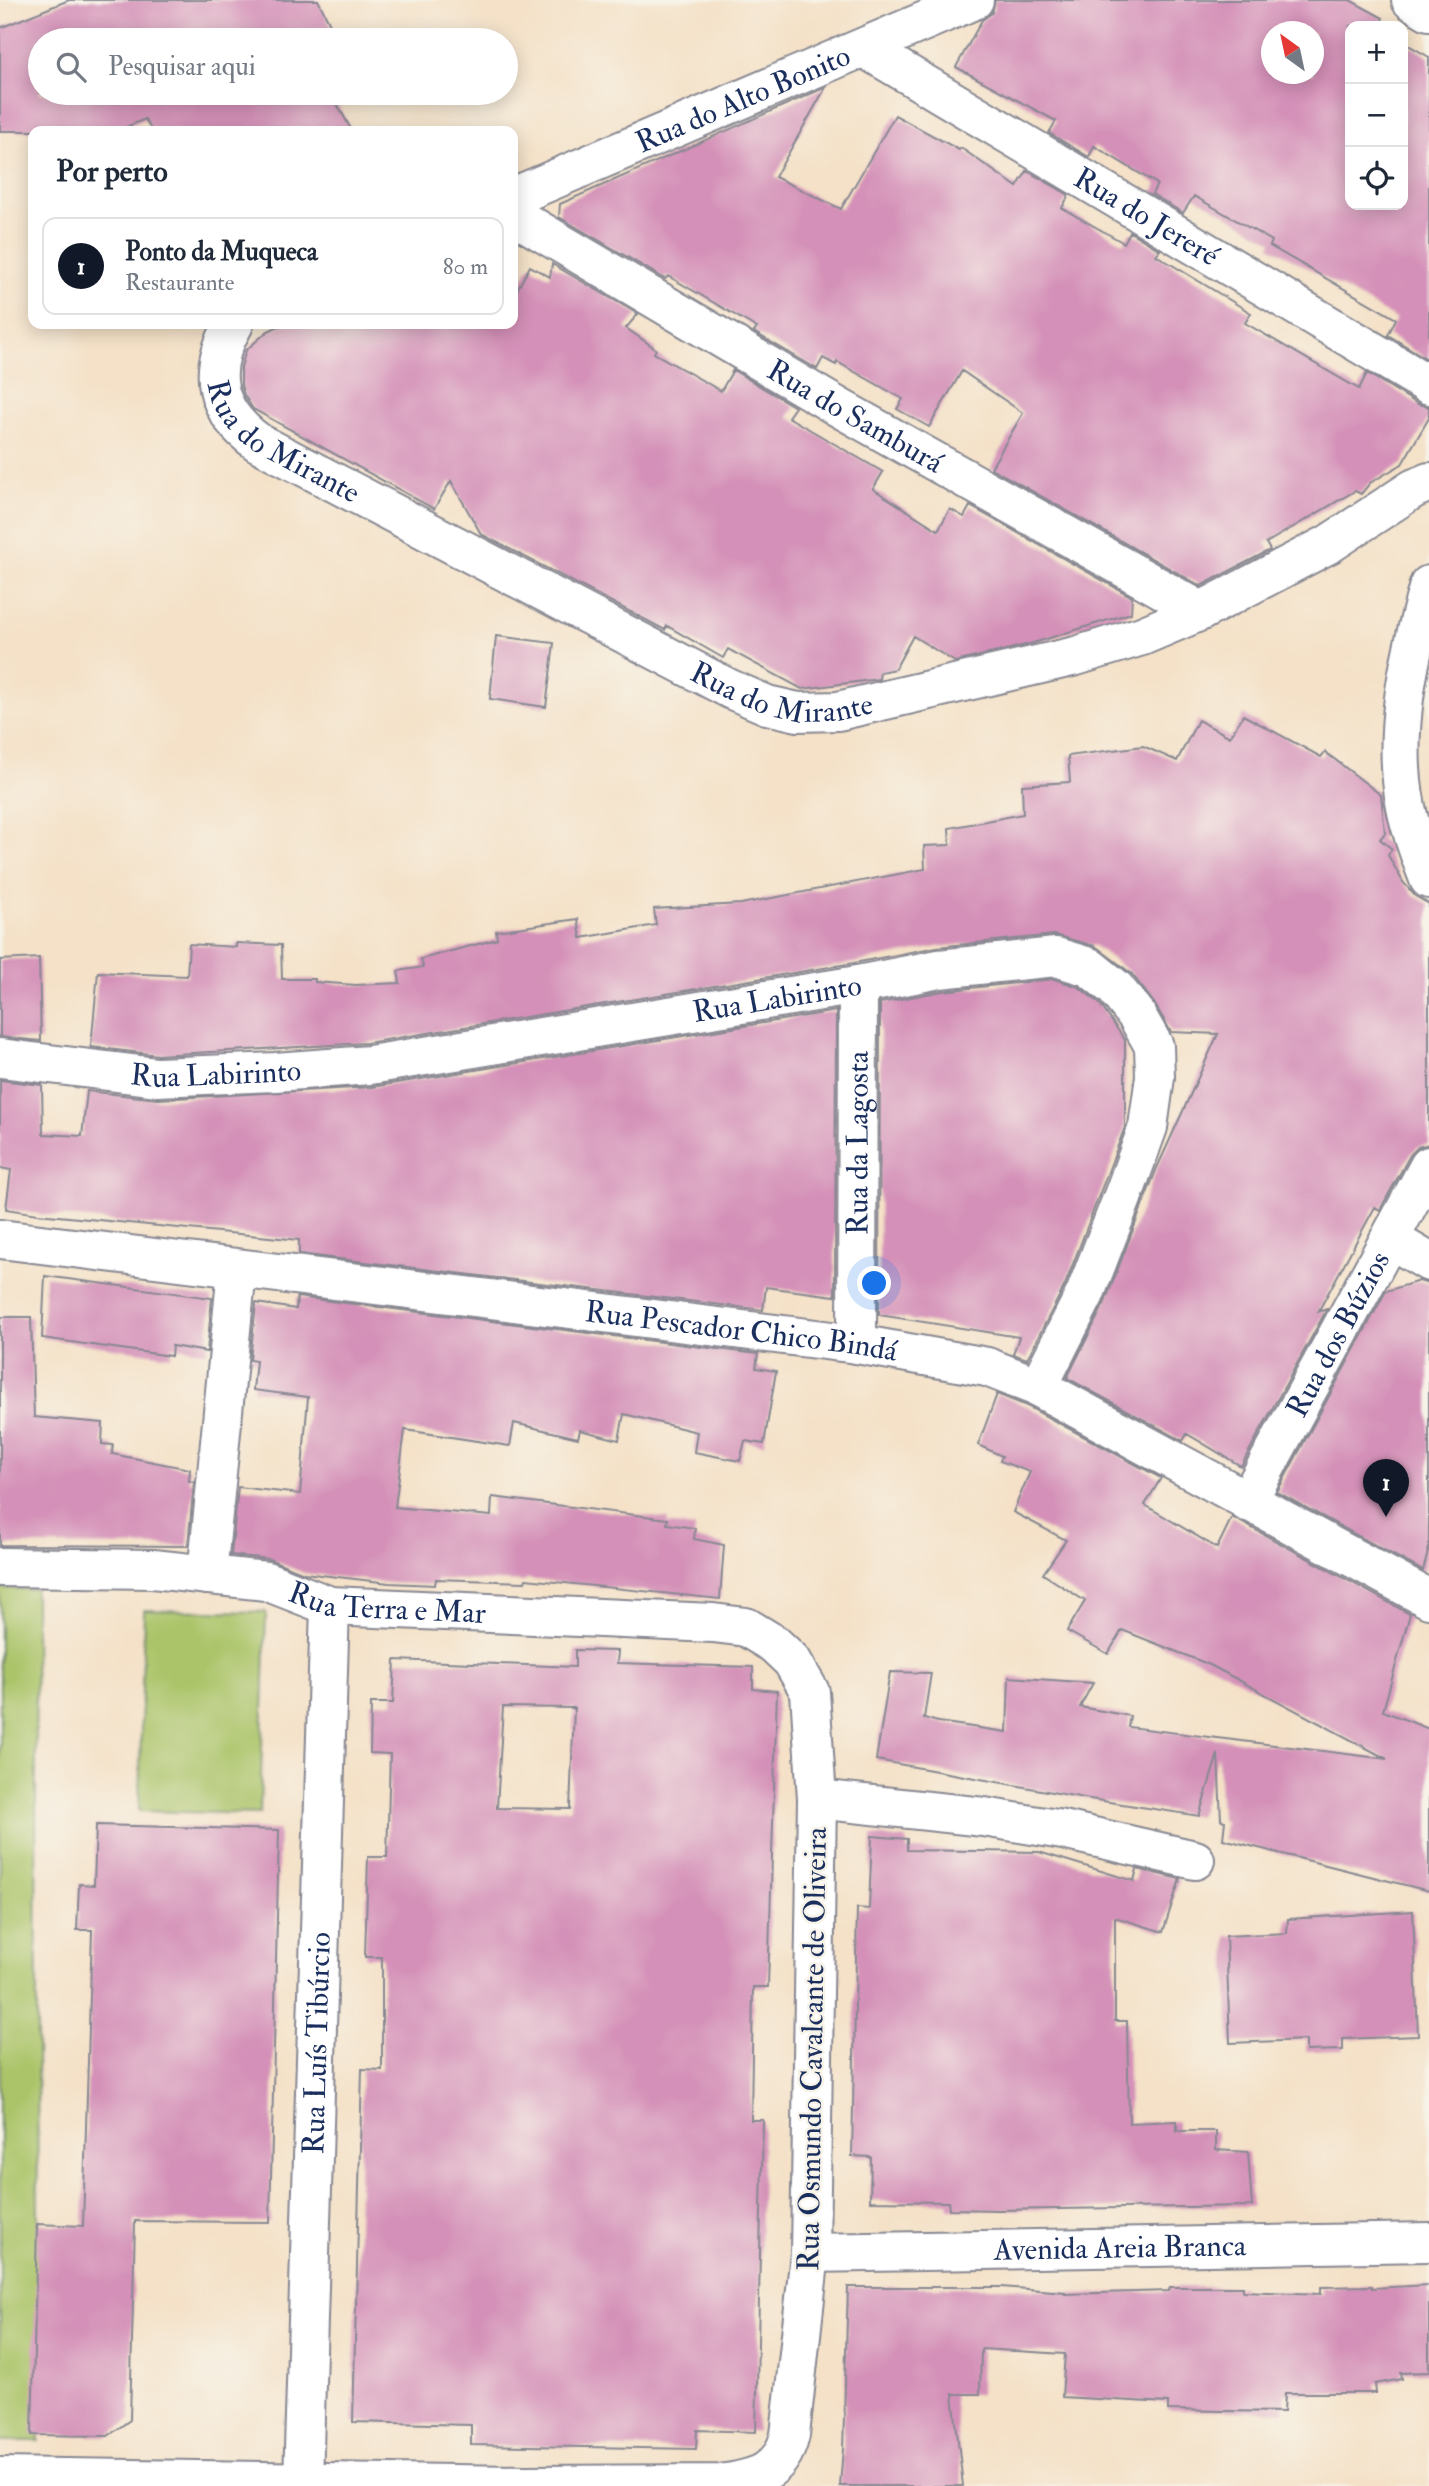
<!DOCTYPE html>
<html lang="pt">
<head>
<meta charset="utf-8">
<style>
  body { margin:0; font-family:"IM FELL Double Pica",serif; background:#f6f6f7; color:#1f2937 }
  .controls { position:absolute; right:21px; top:21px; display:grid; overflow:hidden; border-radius:14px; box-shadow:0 4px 18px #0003 }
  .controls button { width:63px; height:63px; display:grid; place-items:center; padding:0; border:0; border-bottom:2px solid #e0e1e3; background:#fff; color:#1f2937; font:35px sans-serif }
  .compass { position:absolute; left:1261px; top:21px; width:63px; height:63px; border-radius:50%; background:#fff; box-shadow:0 4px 18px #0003; rotate:327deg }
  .you { position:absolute; left:875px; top:1284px; width:24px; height:24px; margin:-18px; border:5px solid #fff; border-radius:50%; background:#1a73e8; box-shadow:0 0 0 10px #1a73e833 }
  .badge { display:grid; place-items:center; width:46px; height:46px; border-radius:50%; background:#111827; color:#fff; font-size:23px; font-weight:700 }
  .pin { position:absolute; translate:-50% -58px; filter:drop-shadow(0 2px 4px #0008) }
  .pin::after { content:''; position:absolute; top:37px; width:24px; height:21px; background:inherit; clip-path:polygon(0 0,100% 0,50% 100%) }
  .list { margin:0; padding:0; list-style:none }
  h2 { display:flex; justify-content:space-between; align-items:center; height:91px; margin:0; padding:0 28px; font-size:30px }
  h2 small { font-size:23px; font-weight:400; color:#747a83 }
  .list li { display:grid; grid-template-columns:46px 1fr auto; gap:21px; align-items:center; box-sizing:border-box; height:98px; margin:0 14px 14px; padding:0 14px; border:2px solid #e0e1e3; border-radius:14px }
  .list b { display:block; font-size:26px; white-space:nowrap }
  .list p { margin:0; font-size:23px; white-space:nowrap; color:#747a83 }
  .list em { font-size:23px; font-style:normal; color:#747a83 }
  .icon { flex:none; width:38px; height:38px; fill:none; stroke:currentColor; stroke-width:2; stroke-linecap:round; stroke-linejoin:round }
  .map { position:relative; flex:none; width:1429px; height:2486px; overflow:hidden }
  .search { position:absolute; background:#fff; box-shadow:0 4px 18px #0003; left:28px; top:28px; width:490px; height:77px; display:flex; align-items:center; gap:18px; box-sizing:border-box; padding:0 24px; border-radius:38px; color:#747a83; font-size:26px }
  .panel { position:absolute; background:#fff; box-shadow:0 4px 18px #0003; left:28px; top:126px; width:490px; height:203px; border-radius:14px }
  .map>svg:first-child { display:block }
</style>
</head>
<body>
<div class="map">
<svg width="1429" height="2486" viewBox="0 0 1429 2486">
  <rect width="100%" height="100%" fill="#f7f3e8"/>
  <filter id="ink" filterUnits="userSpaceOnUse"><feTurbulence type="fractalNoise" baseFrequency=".0143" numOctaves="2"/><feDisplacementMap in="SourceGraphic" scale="14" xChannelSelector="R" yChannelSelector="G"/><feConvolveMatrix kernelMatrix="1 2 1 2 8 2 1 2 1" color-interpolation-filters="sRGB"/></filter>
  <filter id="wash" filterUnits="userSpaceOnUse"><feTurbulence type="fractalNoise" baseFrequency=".00686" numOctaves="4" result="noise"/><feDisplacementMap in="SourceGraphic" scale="28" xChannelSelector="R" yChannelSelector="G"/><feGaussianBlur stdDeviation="1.57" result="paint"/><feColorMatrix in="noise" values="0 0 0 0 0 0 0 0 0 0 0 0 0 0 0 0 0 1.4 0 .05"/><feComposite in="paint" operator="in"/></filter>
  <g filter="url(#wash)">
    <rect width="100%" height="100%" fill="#f4e1c7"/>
    <path fill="#abc469" stroke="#637a64" stroke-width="2" d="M 0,1588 L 35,1589 L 39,2441 L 0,2441 Z
      M 144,1610 L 266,1612 L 260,1814 L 139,1811 Z"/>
    <g id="blocks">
      <path fill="#d490b8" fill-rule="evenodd" d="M 69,0 L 318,0 L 338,40 L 40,40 L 40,93 L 331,93 L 352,131 L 152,131 L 145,119 L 117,131 L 0,131 L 0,28 Z
        M 995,0 L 1350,0 L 1383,18 L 1379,26 L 1350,26 L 1350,205 L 1403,205 L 1403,42 L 1429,57 L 1429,360 L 1388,335 L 1396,319 L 1270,246 L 1272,241 L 1194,196 L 1183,213 L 1152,194 L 1157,184 L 1094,146 L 1089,157 L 1049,133 L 1056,121 L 956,67 L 982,20 L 992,13 ZM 1271,32 L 1313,32 L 1313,74 L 1271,74 Z
        M 826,87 L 775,177 L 841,209 L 895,115 L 959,150 L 961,148 L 1017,187 L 1027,171 L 1069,195 L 1062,208 L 1124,243 L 1130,232 L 1160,250 L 1156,255 L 1251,313 L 1245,323 L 1359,389 L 1367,373 L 1418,404 L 1429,407 L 1429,418 L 1402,464 L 1370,483 L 1361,494 L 1355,491 L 1266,543 L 1270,550 L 1201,586 L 991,468 L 1023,413 L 962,371 L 929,427 L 897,409 L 903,399 L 837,362 L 836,365 L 823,358 L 817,369 L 754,332 L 757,328 L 668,276 L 665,279 L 559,217 L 560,204 Z
        M 552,264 L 638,314 L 626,328 L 656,349 L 654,353 L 721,391 L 733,370 L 795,407 L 788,417 L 883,472 L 873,489 L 938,530 L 950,509 L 964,517 L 970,506 L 1132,597 L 1131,613 L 1030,644 L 955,662 L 913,636 L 895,669 L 880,672 L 879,679 L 802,689 L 728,649 L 723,658 L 667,626 L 665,630 L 481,534 L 451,481 L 434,509 L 253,409 L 244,395 L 241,385 L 241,367 L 246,350 L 268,331 L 283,324 L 513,324 L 513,297 L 530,266 L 550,277 Z
        M 496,636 L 554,643 L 546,707 L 490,699 Z
        M 1243,715 L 1321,757 L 1325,752 L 1381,795 L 1385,833 L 1380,839 L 1392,849 L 1388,855 L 1403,882 L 1415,896 L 1429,904 L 1429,1144 L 1418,1147 L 1410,1155 L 1380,1210 L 1375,1207 L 1318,1312 L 1327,1309 L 1241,1466 L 1187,1434 L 1183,1441 L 1067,1378 L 1105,1302 L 1157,1168 L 1218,1034 L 1171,1032 L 1154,1003 L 1132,974 L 1095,946 L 1054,935 L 937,947 L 854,963 L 367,1043 L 158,1055 L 91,1047 L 98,972 L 187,976 L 189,944 L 236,947 L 236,943 L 281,945 L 282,979 L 315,979 L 315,982 L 356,985 L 400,983 L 398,971 L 423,967 L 421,959 L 497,939 L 496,931 L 578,919 L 581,938 L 656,925 L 654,909 L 741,904 L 925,869 L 924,846 L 950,845 L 949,828 L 1023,814 L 1022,785 L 1070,782 L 1068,756 L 1143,746 L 1177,761 L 1198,720 L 1230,737 Z
        M 39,958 L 41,1041 L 0,1037 L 0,960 Z
        M 1054,979 L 1079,987 L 1099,1003 L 1125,1040 L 1125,1127 L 1065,1285 L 1027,1359 L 1013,1354 L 1019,1337 L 879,1315 L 880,1003 L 942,991 Z
        M 836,1011 L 835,1296 L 766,1287 L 763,1310 L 299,1254 L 299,1240 L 38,1214 L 6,1209 L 11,1170 L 0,1168 L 0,1080 L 42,1085 L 43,1134 L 82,1136 L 87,1091 L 158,1099 L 372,1087 Z
        M 45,1276 L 212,1298 L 207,1352 L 172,1346 L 171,1356 L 42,1338 Z
        M 1419,1281 L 1429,1284 L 1429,1548 L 1423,1571 L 1277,1492 L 1386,1291 Z
        M 297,1297 L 758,1354 L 756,1368 L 776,1371 L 764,1444 L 745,1441 L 740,1461 L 694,1452 L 697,1432 L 624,1414 L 619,1440 L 580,1430 L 578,1438 L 514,1423 L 510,1446 L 405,1430 L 395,1507 L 491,1516 L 492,1497 L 668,1519 L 667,1524 L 695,1528 L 694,1539 L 724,1545 L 720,1599 L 526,1579 L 525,1582 L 436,1579 L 435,1585 L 389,1583 L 304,1573 L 269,1559 L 231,1555 L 238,1487 L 300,1494 L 308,1397 L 253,1390 L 256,1361 L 250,1360 L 256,1303 L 296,1309 Z
        M 0,1317 L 31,1317 L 34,1417 L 103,1423 L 102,1444 L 113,1445 L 112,1454 L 190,1469 L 189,1481 L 194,1482 L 188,1546 L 0,1545 Z
        M 997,1394 L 1029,1407 L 1161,1478 L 1145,1505 L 1217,1548 L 1232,1517 L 1410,1614 L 1383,1711 L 1429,1729 L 1429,1891 L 1223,1839 L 1225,1821 L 1221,1820 L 1218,1754 L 1199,1816 L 1090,1799 L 876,1760 L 890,1672 L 931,1673 L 924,1718 L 938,1722 L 1007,1732 L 1009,1677 L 1093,1683 L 1080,1707 L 1130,1716 L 1128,1727 L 1387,1759 L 1210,1665 L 1122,1630 L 1108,1654 L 1067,1631 L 1085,1601 L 1043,1574 L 1066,1540 L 1013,1512 L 1030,1472 L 1000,1461 L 1002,1456 L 978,1445 Z
        M 575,1650 L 618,1651 L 617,1663 L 753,1667 L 753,1689 L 777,1691 L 768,1987 L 753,1987 L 751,2120 L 763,2120 L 756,2432 L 697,2430 L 696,2449 L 471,2445 L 471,2425 L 353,2422 L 362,2069 L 382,2070 L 382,1957 L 365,1957 L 368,1857 L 387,1857 L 390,1754 L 370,1753 L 371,1703 L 393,1703 L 395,1660 L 575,1667 ZM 503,1707 L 574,1708 L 570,1809 L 497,1808 Z
        M 96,1825 L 279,1830 L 270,2222 L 135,2221 L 130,2420 L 108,2436 L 32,2435 L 37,2224 L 83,2226 L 92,1930 L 77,1930 L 79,1884 L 94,1885 Z
        M 872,1836 L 907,1839 L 907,1850 L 1039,1852 L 1134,1881 L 1137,1869 L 1180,1879 L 1163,1932 L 1115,1917 L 1115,2021 L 1127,2021 L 1129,2123 L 1177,2121 L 1177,2131 L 1216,2131 L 1216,2150 L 1248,2152 L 1252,2206 L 999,2210 L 949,2209 L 948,2202 L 870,2201 L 871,2157 L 852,2156 L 857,1908 L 869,1909 Z
        M 1413,1911 L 1418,2036 L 1343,2039 L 1343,2050 L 1306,2051 L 1306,2040 L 1230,2043 L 1226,1936 L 1287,1933 L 1288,1919 Z
        M 1429,2285 L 1429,2372 L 1401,2373 L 1402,2379 L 1375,2384 L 1376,2393 L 1285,2393 L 1284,2412 L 1168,2410 L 1168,2403 L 1062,2397 L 1065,2354 L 981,2349 L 980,2394 L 953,2394 L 963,2486 L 840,2486 L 843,2449 L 848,2287 L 1002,2287 L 1065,2292 L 1065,2294 L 1169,2291 L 1170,2287 L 1243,2287 L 1243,2291 L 1321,2294 L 1321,2287 L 1372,2286 L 1372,2288 Z"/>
    </g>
  </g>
  <g filter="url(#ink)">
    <use href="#blocks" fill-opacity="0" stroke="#888892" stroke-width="2"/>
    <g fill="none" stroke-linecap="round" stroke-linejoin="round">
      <g stroke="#888892" stroke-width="42">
        <g id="minor">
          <path d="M 1411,0 L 1429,11"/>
          <path id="s1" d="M 864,48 L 1429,385"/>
          <path id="s2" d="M 513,197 L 974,0"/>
          <path id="s3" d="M 513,215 L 838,407 L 1201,611"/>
          <path id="s4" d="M 234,324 C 206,371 214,411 259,443 L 730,689 L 767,705 L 798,712 L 838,711 L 1076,656 L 1142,636 L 1201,611 L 1329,544 L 1413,489 L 1429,482"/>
          <path d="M 1429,585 C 1409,657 1391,733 1406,807 C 1411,832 1420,856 1429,879"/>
          <path id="s5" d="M 0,1058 L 157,1077 L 275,1072 L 370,1065 L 858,985 L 939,969 L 1056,957 L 1089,967 L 1115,988 L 1137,1016 L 1154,1046 L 1155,1077 L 1148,1127 L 1126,1188 L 1085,1294 L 1038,1387"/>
          <path id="s6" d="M 0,1239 L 857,1344 L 987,1367 L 1038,1387 L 1429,1599"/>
          <path d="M 1390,1239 L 1429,1262"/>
          <path id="s7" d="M 857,1344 L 858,985"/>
          <path id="s8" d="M 1247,1502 L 1429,1166"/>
          <path id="s9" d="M 0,1567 L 153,1569 L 266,1581 L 330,1606 L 713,1623 L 746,1627 L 774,1644 L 792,1661 L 810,1692 L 817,1799 L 810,2253 L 790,2435 C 781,2473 755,2479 720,2484 L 525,2485 L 0,2477"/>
          <path d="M 207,1575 L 237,1269"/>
          <path d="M 817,1799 L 984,1817 L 1063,1830 L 1195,1860"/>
          <path id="s10" d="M 810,2253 L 1429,2242"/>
          <path id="s11" d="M 303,2481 L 330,1606"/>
        </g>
      </g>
      <use href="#minor" stroke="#fff" stroke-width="38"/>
    </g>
  </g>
  <g text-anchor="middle" stroke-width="5" stroke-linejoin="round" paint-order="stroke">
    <g font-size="30" fill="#1b2f5e" stroke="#f7f3e8">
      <text dy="10" stroke="none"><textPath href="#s2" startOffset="250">Rua do Alto Bonito</textPath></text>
      <text dy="10" stroke="none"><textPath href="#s1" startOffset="329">Rua do Jereré</textPath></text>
      <text dy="10" stroke="none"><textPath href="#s3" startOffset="397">Rua do Samburá</textPath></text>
      <text dy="10" stroke="none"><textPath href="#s4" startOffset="154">Rua do Mirante</textPath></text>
      <text dy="10" stroke="none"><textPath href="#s4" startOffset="721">Rua do Mirante</textPath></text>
      <text dy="10" stroke="none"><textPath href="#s5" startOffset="784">Rua Labirinto</textPath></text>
      <text dy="10" stroke="none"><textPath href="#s5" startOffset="217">Rua Labirinto</textPath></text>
      <text dy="10" stroke="none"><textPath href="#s7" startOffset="201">Rua da Lagosta</textPath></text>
      <text dy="10" stroke="none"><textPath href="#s6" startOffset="747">Rua Pescador Chico Bindá</textPath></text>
      <text dy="10" stroke="none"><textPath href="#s8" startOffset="191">Rua dos Búzios</textPath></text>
      <text dy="10" stroke="none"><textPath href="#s9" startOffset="392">Rua Terra e Mar</textPath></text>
      <text dy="10" stroke="none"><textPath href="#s11" startOffset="438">Rua Luís Tibúrcio</textPath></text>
      <text transform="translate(812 2049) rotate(-89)" y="10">Rua Osmundo Cavalcante de Oliveira</text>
      <text dy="10" stroke="none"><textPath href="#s10" startOffset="310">Avenida Areia Branca</textPath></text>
    </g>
  </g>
</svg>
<div class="controls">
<button>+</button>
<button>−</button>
<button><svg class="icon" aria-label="locate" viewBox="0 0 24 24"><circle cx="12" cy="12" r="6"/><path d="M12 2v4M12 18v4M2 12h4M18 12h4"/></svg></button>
</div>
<svg class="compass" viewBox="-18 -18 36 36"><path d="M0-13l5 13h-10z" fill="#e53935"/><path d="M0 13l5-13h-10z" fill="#747a83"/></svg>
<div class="you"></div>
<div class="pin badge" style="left:1386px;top:1517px">1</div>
<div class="search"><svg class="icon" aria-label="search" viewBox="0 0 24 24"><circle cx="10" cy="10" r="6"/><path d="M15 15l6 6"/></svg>Pesquisar aqui</div>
<section class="panel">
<h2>Por perto<small></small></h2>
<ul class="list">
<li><span class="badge">1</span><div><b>Ponto da Muqueca</b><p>Restaurante</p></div><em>80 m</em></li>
</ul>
</section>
</div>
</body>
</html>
